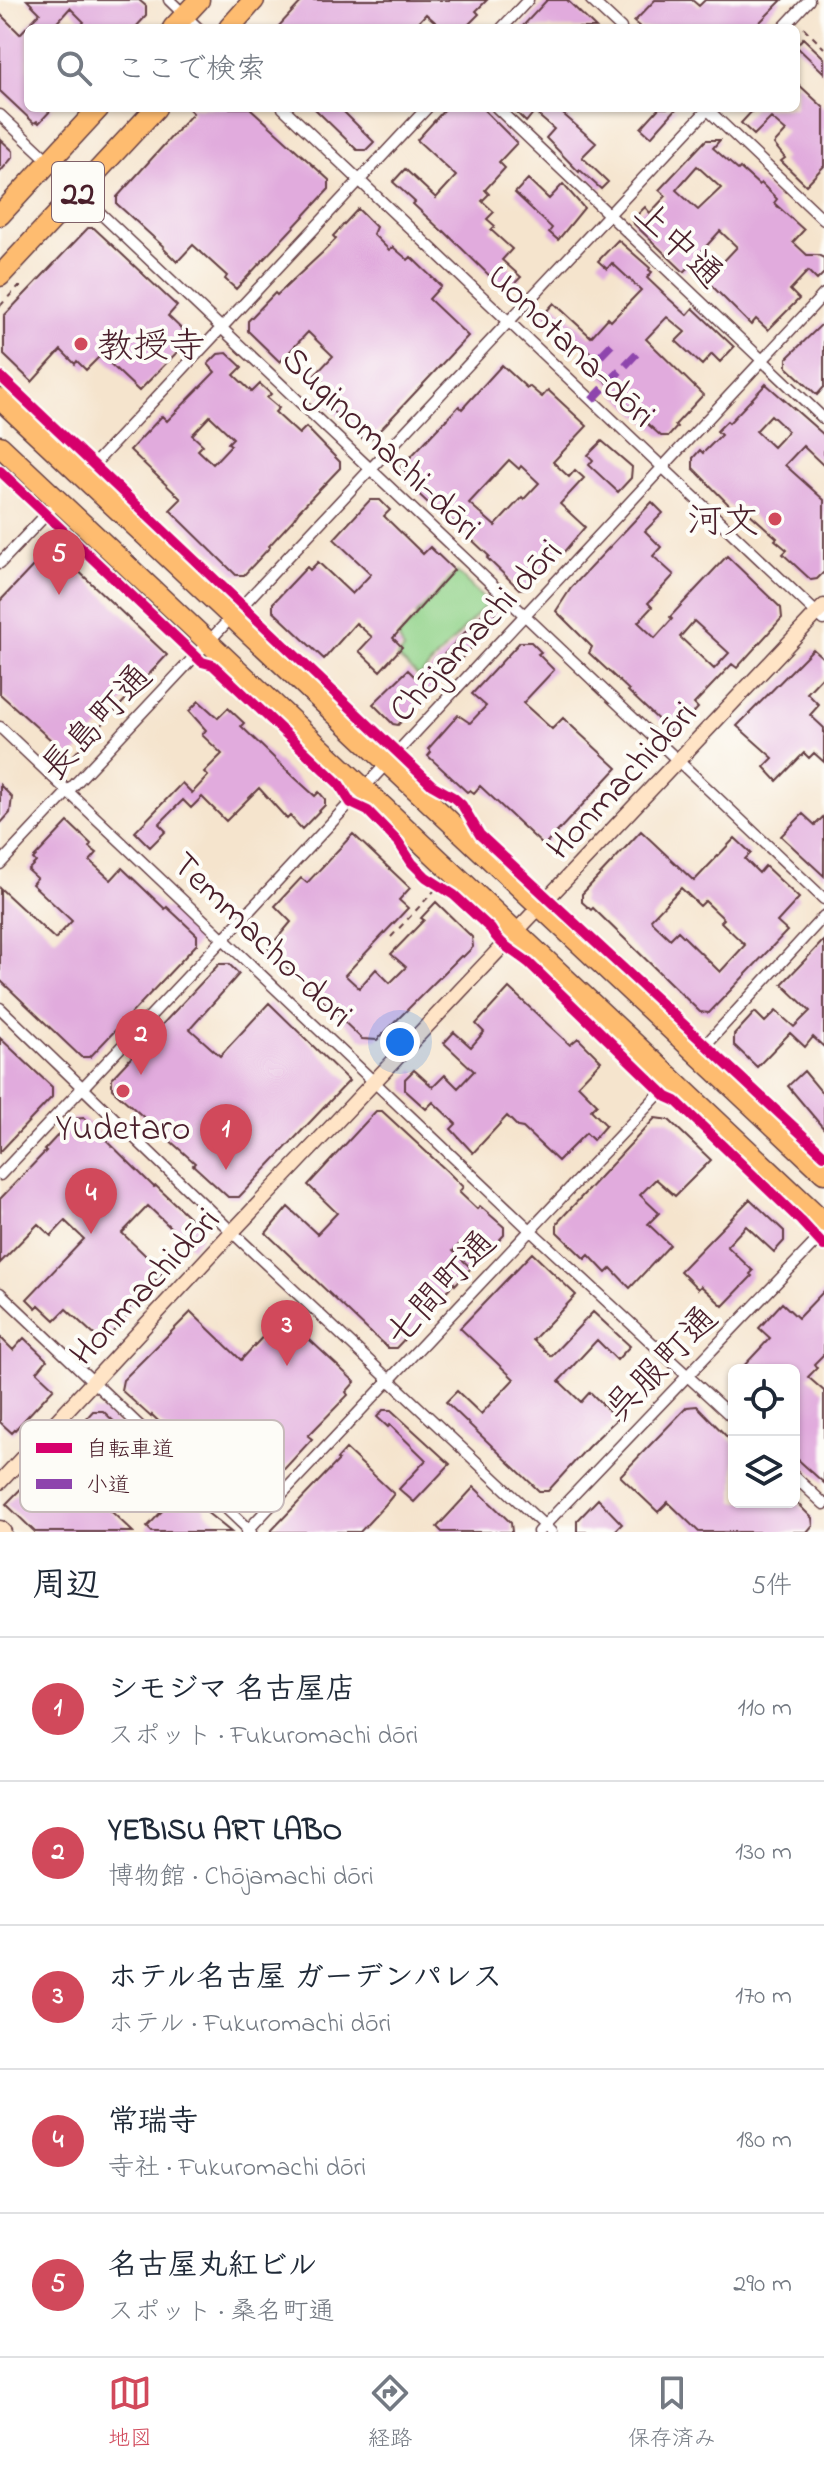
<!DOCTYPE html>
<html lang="ja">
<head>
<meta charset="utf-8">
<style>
  body { margin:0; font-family:"Indie Flower","Klee One",sans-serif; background:#f6f6f7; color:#1f2937 }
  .controls { position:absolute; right:24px; bottom:24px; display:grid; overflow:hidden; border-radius:12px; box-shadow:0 2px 6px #0004 }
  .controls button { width:72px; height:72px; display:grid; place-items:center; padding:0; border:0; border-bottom:2px solid #e0e1e3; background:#fff; color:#1f2937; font:40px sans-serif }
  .you { position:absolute; left:400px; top:1042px; width:28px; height:28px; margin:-20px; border:6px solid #fff; border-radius:50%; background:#1a73e8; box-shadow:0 0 0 12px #1a73e833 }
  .badge { display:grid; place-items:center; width:52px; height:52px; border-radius:50%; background:#d1495b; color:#fff; font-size:26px; font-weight:700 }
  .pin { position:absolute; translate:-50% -66px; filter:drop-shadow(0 2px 4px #0008) }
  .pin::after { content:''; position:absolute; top:42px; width:28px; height:24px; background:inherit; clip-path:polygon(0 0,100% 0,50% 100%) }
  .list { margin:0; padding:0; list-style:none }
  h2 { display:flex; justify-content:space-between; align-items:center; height:104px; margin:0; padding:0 32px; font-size:34px }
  h2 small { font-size:26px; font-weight:400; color:#747a83 }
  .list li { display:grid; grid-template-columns:52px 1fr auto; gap:24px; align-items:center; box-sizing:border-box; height:144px; padding:0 32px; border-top:2px solid #e0e1e3 }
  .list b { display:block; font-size:30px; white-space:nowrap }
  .list p { margin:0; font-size:26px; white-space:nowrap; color:#747a83 }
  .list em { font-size:26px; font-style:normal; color:#747a83 }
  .icon { flex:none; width:44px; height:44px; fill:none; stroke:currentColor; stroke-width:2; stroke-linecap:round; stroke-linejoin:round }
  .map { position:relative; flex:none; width:824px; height:1532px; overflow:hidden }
  .search { position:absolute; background:#fff; box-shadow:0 2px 6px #0004; left:24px; right:24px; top:24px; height:88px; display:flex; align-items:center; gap:20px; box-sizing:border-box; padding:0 28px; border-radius:12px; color:#747a83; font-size:30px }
  .sheet { height:824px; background:#fff }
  nav { display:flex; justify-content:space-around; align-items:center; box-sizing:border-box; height:112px; border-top:2px solid #e0e1e3; background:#fff; font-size:22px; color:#747a83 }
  nav a { display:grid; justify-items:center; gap:4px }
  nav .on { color:#d1495b }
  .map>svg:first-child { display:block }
</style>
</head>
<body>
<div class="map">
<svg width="824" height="1532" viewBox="0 0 824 1532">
  <rect width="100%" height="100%" fill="#fdfcf7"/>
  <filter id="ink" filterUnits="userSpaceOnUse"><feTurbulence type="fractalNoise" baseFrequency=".0125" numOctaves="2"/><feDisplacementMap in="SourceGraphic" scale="16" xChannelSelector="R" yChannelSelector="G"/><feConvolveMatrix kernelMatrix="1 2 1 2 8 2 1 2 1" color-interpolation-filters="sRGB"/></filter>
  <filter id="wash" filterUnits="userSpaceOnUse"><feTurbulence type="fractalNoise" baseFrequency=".006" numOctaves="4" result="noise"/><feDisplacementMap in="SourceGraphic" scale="32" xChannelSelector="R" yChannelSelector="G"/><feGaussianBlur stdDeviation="1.8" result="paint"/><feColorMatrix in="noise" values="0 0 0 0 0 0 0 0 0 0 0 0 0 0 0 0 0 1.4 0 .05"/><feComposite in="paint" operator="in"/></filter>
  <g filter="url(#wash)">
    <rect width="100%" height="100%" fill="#f5e4cd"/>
    <path fill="#92d38a" stroke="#6e795a" stroke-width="2" d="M 457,572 L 488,603 L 419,677 L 397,657 L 404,650 L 398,637 L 417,617 L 416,615 Z"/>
    <g id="blocks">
      <path fill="#e1abdd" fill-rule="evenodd" d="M 27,0 L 139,0 L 146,6 L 146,16 L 135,28 L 79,28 L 84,22 L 70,8 L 52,28 L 28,28 L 28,108 L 53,108 L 39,123 L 37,121 L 34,123 L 0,91 L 0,14 L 20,34 L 40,13 Z
        M 303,0 L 487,0 L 476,11 L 479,14 L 465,28 L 442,28 L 426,14 L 413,28 L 277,28 Z
        M 547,0 L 567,0 L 596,28 L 521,28 Z
        M 655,0 L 692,0 L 699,6 L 705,0 L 782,0 L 754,28 L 641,28 L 634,22 Z
        M 803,38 L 824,58 L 824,73 L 796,46 Z
        M 796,82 L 824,108 L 824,166 L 806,185 L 781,161 L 785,158 L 774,144 L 786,131 L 771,118 L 754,135 L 741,123 L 755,108 L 796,108 Z
        M 188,108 L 250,108 L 329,180 L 329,189 L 236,289 L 225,279 L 227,276 L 193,245 L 177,262 L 163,248 L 164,247 L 117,204 L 117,197 L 193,113 Z
        M 314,108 L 340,108 L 374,142 L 366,150 L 357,150 Z
        M 446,108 L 482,108 L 517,143 L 499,162 L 505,168 L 485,190 L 489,194 L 482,201 L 494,212 L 487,219 L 495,226 L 491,230 L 512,249 L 502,260 L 521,277 L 509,289 L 503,289 L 444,231 L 443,232 L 413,204 L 415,202 L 393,182 L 405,169 L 436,198 L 456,176 L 417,140 Z
        M 522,108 L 569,108 L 563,114 L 596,143 L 582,157 L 608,182 L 601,189 L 580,170 L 579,172 L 546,138 L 554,129 L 534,112 L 526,122 L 517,113 Z
        M 659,108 L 677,108 L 651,137 L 641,128 Z
        M 0,139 L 13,151 L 13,157 L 0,172 Z
        M 706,140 L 720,140 L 713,148 L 738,170 L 740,168 L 759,185 L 761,183 L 777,199 L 774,203 L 804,230 L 793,242 L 807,255 L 818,255 L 824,258 L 824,273 L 817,280 L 808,271 L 790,290 L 799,299 L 768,330 L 756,319 L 751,325 L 706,280 L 737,247 L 720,231 L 701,252 L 703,254 L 684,272 L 634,224 L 633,219 L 645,207 L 650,213 L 666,196 L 659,190 ZM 697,166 L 721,188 L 698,210 L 676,190 Z
        M 528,179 L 549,199 L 563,184 L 584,208 L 558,240 L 549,232 L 552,228 L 515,193 Z
        M 358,209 L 376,227 L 373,234 L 389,250 L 393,247 L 408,260 L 411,257 L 441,286 L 429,299 L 468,336 L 383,427 L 370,439 L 364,440 L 318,398 L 329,387 L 315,375 L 333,356 L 308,332 L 280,362 L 248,331 L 248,321 L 275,293 L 277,295 L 322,253 L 336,239 L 333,236 Z
        M 88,228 L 94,228 L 177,306 L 168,316 L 191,338 L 139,391 L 101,355 L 86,370 L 77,361 L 75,364 L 61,350 L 32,382 L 4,355 L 4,316 Z
        M 618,240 L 650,268 L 649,270 L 652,272 L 647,278 L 667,297 L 687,315 L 693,308 L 734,347 L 720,362 L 712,354 L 702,365 L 676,341 L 685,332 L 667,317 L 646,339 L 703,395 L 675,425 L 677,427 L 669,436 L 661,436 L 610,390 L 613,388 L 594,370 L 601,362 L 581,344 L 572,353 L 542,322 L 543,315 L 554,303 L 591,337 L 608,318 L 611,321 L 641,290 L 612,263 L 607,269 L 598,261 Z
        M 824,322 L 824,387 L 817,395 L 787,367 L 787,358 Z
        M 227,353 L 242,367 L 234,375 L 252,392 L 260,384 L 271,394 L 267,398 L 279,408 L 275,412 L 299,434 L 306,427 L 340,462 L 340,468 L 299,511 L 293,520 L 269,546 L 270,547 L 244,575 L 236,575 L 170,510 L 181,499 L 130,450 L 162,416 L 167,421 L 215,372 L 208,364 L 218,354 ZM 210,416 L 233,438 L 228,443 L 231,445 L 213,464 L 198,450 L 203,445 L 192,435 Z
        M 502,365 L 527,388 L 529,386 L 542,397 L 548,390 L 587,426 L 553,462 L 569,477 L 575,470 L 584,478 L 560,504 L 585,527 L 563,553 L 561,552 L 527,588 L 519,589 L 487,558 L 489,556 L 452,521 L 449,523 L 405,481 L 410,476 L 401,467 L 459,406 L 462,409 ZM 509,460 L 519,469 L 521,466 L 539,483 L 524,499 L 522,497 L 495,526 L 469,503 Z
        M 766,384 L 824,435 L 824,466 L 803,446 L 785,465 L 824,500 L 824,572 L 817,579 L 811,580 L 783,554 L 787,550 L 775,540 L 777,538 L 740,505 L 735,511 L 693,468 L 693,458 L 700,450 L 703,453 L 721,435 L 717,431 L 727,421 L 729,423 ZM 771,415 L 788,431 L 773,447 L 756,431 Z
        M 602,441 L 632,467 L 631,478 L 618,492 L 589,465 L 593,460 L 588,455 Z
        M 370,500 L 380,500 L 390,510 L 384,516 L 423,554 L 430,547 L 454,570 L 393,638 L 402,647 L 380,671 L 359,651 L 372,637 L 356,623 L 324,659 L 273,611 L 273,603 L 307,567 L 310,570 L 318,562 L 352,594 L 371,574 L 334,539 Z
        M 652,502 L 663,513 L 645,531 L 661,547 L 653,556 L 674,575 L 648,603 L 652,607 L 638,622 L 655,638 L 672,619 L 670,617 L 727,556 L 781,608 L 782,618 L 737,668 L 732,664 L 694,704 L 698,708 L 678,730 L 670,731 L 628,691 L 629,690 L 589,653 L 592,647 L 556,611 L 571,588 ZM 694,621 L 729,653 L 714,669 L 680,637 Z
        M 52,546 L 167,655 L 71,758 L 0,694 L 0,601 Z
        M 489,607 L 497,615 L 498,620 L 398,725 L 393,724 L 373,704 L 408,670 L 419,681 Z
        M 520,642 L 531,642 L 541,652 L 538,654 L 554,670 L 523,703 L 552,729 L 563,718 L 617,768 L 544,846 L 480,786 L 474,793 L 470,790 L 467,792 L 428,756 L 431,752 L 428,749 L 458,715 L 470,723 L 486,706 L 472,694 Z
        M 813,649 L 824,659 L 824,675 L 807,693 L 819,705 L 810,715 L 824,728 L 824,762 L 814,753 L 809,758 L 804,753 L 777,781 L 764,767 L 773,758 L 737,726 Z
        M 199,701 L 218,718 L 228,708 L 244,723 L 241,726 L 294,777 L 315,796 L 319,792 L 325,799 L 325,805 L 302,829 L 290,816 L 287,819 L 259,788 L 226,821 L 202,797 L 191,808 L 183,800 L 159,824 L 166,831 L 150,847 L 135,832 L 182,783 L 192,793 L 208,776 L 204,772 L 222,754 L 202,735 L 206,730 L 189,711 Z
        M 0,785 L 12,797 L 10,813 L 0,824 Z
        M 803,814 L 815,825 L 824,816 L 824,876 L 781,836 Z
        M 68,822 L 91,844 L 89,847 L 97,853 L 90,861 L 111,880 L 122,868 L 165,909 L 167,907 L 197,935 L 197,944 L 90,1057 L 81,1057 L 0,980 L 0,888 L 55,939 L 72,921 L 32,884 L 37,878 L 28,870 L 36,862 L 33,859 Z
        M 641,831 L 694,881 L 735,838 L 751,853 L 745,859 L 759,873 L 765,866 L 799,898 L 777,922 L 787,931 L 709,1013 L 700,1012 L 593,908 L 591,910 L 582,902 L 582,894 ZM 681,888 L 700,906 L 705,901 L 724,919 L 721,922 L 745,945 L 720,972 L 678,931 L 670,939 L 652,922 L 651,919 Z
        M 353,834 L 410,888 L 399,900 L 408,908 L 345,975 L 359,988 L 376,969 L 390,983 L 406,967 L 391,954 L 424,920 L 421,918 L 436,902 L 472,937 L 473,947 L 463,957 L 461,956 L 377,1040 L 362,1039 L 298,977 L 283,964 L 279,967 L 264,954 L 291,922 L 275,906 L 301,878 L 307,883 Z
        M 824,940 L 824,1047 L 813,1037 L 805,1047 L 790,1033 L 757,1067 L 734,1045 L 734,1035 L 755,1012 L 765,1022 L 776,1011 L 794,1027 L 810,1011 L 782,984 Z
        M 219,964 L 229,964 L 239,974 L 190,1029 L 220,1056 L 269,1003 L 349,1081 L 239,1197 L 228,1197 L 193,1165 L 195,1163 L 112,1089 L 112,1078 Z
        M 509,988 L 570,1045 L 578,1038 L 601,1061 L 578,1085 L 597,1104 L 591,1110 L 606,1125 L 593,1140 L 586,1133 L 558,1161 L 523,1128 L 518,1127 L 507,1116 L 473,1153 L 451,1129 L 456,1124 L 433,1102 L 426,1109 L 405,1090 L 405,1079 L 414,1070 L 433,1087 L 445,1075 L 458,1088 L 474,1071 L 444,1043 L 454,1032 L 471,1047 L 484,1032 L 476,1024 Z
        M 0,1038 L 52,1087 L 52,1097 L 0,1152 Z
        M 804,1071 L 824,1095 L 824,1129 L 788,1086 Z
        M 376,1111 L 382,1111 L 448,1172 L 463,1187 L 459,1192 L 477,1209 L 480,1206 L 504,1227 L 504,1235 L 488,1252 L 469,1234 L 453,1251 L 471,1268 L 455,1285 L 454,1283 L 428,1311 L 430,1312 L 396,1348 L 388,1348 L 372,1334 L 266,1233 L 288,1207 L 317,1234 L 337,1213 L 308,1185 Z
        M 84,1118 L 154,1187 L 156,1186 L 201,1228 L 201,1238 L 192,1248 L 148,1206 L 122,1233 L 163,1272 L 123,1314 L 126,1317 L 103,1343 L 66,1309 L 55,1320 L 39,1305 L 36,1308 L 27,1299 L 84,1239 L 65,1221 L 51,1236 L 38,1224 L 0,1263 L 0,1199 L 46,1151 L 44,1150 L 73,1119 Z
        M 655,1118 L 669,1120 L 711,1160 L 675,1196 L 656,1179 L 640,1195 L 659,1213 L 648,1224 L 670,1245 L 630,1288 L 611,1268 L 606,1273 L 589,1255 L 585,1259 L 557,1232 L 557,1223 Z
        M 750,1199 L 784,1231 L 784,1241 L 774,1252 L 746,1226 L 727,1246 L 753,1271 L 750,1274 L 752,1276 L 723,1306 L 701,1286 L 698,1289 L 680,1271 Z
        M 532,1253 L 576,1295 L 533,1340 L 551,1356 L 593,1312 L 630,1346 L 617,1360 L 597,1340 L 559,1381 L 581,1402 L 590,1392 L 617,1419 L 588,1447 L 548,1491 L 539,1491 L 446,1402 L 457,1391 L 481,1414 L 514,1379 L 460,1328 Z
        M 824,1291 L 824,1354 L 814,1364 L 817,1368 L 808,1377 L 824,1391 L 824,1483 L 794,1456 L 794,1370 L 740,1370 L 770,1338 L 759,1328 L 782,1303 L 798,1318 Z
        M 191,1312 L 241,1360 L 283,1315 L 355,1382 L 346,1392 L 348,1395 L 308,1436 L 312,1439 L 254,1502 L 244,1503 L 152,1415 L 151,1417 L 121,1390 L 123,1380 Z
        M 0,1337 L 13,1350 L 24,1338 L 47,1360 L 37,1372 L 54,1388 L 12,1433 L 0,1422 Z
        M 697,1406 L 734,1444 L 734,1502 L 796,1502 L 812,1518 L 813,1525 L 807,1532 L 699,1532 L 668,1502 L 658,1512 L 620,1476 L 687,1407 Z
        M 383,1410 L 391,1410 L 450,1464 L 414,1502 L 399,1489 L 426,1460 L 390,1425 L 388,1427 L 377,1417 Z
        M 93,1411 L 103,1411 L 206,1509 L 205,1511 L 231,1532 L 152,1532 L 147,1527 L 164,1509 L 147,1493 L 139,1501 L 119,1483 L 122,1480 L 97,1455 L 76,1478 L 133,1532 L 35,1532 L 6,1504 L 53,1456 L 66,1468 L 87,1446 L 74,1432 Z
        M 346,1449 L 394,1494 L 385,1505 L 360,1532 L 270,1532 L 339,1460 L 337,1459 Z
        M 474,1487 L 511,1523 L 512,1532 L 442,1532 L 437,1527 Z
        M 598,1499 L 622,1524 L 614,1532 L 577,1532 L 577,1521 Z"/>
    </g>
  </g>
  <g filter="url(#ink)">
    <use href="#blocks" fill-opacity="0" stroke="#643d43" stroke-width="2"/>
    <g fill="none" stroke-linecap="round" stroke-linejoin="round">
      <g stroke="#643d43" stroke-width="13">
        <path id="street" d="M 169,0 L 198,28
          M 591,0 L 621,28
          M 502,28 L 528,0
          M 783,28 L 809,0
          M 283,108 L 824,620
          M 497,108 L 824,419
          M 706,108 L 824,220
          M 0,115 L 49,161
          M 78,192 L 824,899
          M 83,476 L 427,108
          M 0,563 L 59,501
          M 0,727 L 530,1230 L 734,1419
          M 0,864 L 709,108
          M 0,1008 L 232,1232 L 551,1532
          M 697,1054 L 824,916
          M 0,1175 L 224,938 L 824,294
          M 0,1293 L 251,1532
          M 794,1476 L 824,1504
          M 246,1532 L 673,1079
          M 538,1532 L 824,1233"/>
      </g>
      <g stroke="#643d43" stroke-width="17">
        <path id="secondary" d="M 0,1482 L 232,1232 L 824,606
          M 0,1528 L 4,1532"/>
      </g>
      <g stroke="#643d43" stroke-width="23">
        <path id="highway" d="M 173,28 L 199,0
          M 229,28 L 254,0
          M 0,215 L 99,108
          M 0,276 L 156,108
          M 0,399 L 824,1173
          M 0,446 L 824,1222"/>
      </g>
      <path stroke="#643d43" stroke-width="2" stroke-dasharray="6 6" stroke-linecap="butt" d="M 804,28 L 824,48
        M 0,306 L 18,287 L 21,287
        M 391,937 L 434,891"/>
      <use href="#street" stroke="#fff" stroke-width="10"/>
      <use href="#secondary" stroke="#ffe4c6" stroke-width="14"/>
      <use href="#highway" stroke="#febc70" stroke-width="20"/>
      <path stroke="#8e44ad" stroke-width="8" stroke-dasharray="16 8" stroke-linecap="butt" d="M 584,373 L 615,341
        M 592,400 L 640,350"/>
      <g stroke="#fdfcf7" stroke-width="15">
        <path id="cycleway" d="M 0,376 L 432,785 L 453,797 L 462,805 L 480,835 L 824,1155
          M 0,471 L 202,662 L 213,665 L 339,784 L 351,803 L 368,811 L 399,843 L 412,863 L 426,877 L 454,895 L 491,929 C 499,945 516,952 529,963 L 667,1097 L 676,1101 L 801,1221 L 824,1246"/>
      </g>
      <use href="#cycleway" stroke="#d6006c" stroke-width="10"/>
    </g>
  </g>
  <g fill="#d1495b" stroke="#fdfcf7" stroke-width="3">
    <circle cx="81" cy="344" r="8"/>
    <circle cx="775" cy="519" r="8"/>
    <circle cx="123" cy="1091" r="8"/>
  </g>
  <g text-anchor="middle" stroke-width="8" stroke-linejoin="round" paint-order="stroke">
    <rect fill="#fdfcf7" stroke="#806168" stroke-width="2" x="52" y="162" width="52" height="60" rx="6"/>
    <g font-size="34" font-weight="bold" fill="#4a1f2b">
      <text x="78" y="204">22</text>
    </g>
    <g font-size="36" fill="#4a1f2b" stroke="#fdfcf7">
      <text transform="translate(680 243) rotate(44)" y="13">上中通</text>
      <text transform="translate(573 344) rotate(44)" y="13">Uonotana-dōri</text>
      <text transform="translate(383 442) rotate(44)" y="13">Suginomachi-dōri</text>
      <text transform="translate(474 629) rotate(-47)" y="13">Chōjamachi dōri</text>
      <text transform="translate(95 721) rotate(-47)" y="13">長島町通</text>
      <text transform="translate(620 779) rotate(-47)" y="13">Honmachidōri</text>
      <text transform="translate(264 938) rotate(44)" y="13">Temmacho-dori</text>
      <text transform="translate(143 1285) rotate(-47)" y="13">Honmachidōri</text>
      <text transform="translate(439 1287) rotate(-47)" y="13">七間町通</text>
      <text transform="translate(660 1362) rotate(-46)" y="13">呉服町通</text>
    </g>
    <g font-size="36" fill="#4a1f2b" stroke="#fdfcf7" text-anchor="start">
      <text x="97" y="357">教授寺</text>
      <text x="759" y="532" text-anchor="end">河文</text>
      <text x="123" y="1139" text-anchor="middle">Yudetaro</text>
    </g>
  </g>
  <rect x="20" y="1420" width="264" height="92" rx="12" fill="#fdfcf7" stroke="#c7baba" stroke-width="2"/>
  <rect x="36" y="1443" width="36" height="10" fill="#d6006c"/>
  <rect x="36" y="1479" width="36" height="10" fill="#8e44ad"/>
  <g font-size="22" fill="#4a1f2b">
    <text x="86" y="1456">自転車道</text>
    <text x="86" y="1492">小道</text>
  </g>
</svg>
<div class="controls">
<button><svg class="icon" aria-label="locate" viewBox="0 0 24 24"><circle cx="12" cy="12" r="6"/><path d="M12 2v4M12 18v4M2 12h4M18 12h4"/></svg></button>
<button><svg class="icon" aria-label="layers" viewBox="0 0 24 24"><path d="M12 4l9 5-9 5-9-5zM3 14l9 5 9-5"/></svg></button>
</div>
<div class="you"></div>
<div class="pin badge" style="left:226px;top:1170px">1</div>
<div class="pin badge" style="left:141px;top:1075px">2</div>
<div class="pin badge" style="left:287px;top:1366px">3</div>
<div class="pin badge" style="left:91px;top:1234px">4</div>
<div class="pin badge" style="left:59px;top:595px">5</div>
<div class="search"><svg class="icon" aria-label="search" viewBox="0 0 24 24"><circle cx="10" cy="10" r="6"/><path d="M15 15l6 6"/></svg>ここで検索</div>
</div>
<section class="sheet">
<h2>周辺<small>5件</small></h2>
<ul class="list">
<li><span class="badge">1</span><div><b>シモジマ 名古屋店</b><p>スポット · Fukuromachi dōri</p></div><em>110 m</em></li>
<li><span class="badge">2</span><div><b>YEBISU ART LABO</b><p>博物館 · Chōjamachi dōri</p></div><em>130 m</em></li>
<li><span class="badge">3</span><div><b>ホテル名古屋 ガーデンパレス</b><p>ホテル · Fukuromachi dōri</p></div><em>170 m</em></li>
<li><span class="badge">4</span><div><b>常瑞寺</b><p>寺社 · Fukuromachi dōri</p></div><em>180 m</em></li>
<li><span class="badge">5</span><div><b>名古屋丸紅ビル</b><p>スポット · 桑名町通</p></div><em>290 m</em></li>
</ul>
</section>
<nav>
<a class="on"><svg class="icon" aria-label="map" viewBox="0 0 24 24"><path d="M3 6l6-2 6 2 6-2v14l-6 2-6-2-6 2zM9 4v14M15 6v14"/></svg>地図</a>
<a><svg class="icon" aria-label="directions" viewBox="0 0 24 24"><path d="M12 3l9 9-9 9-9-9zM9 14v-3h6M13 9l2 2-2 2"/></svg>経路</a>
<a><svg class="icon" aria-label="saved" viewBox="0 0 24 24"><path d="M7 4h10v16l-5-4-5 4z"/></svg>保存済み</a>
</nav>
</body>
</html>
